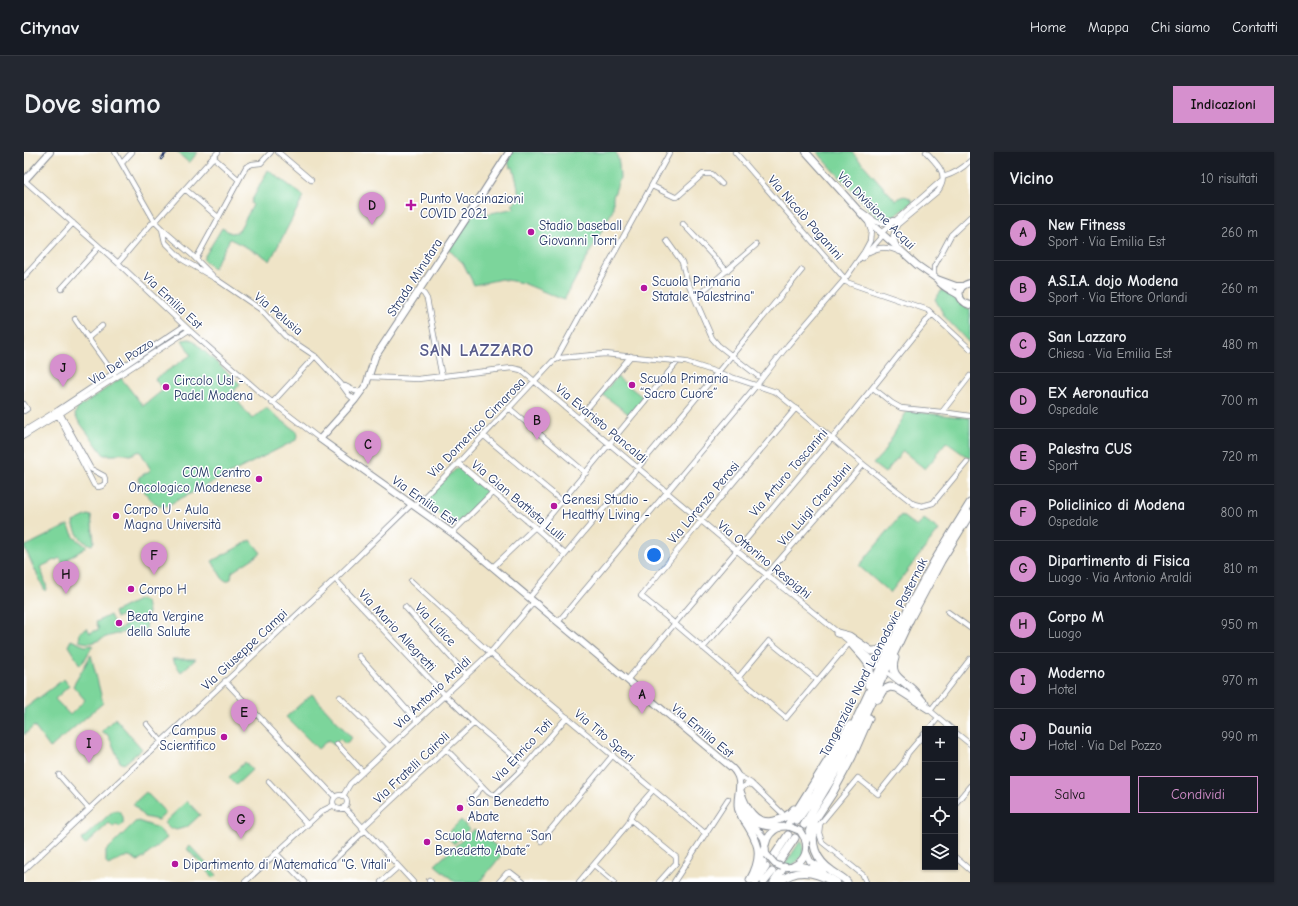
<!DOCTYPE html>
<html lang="it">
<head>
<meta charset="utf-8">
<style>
  body { margin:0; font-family:"Comic Neue",sans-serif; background:#242831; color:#f1f3f6 }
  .controls { position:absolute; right:12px; bottom:12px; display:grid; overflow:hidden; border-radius:0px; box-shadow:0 1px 3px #0004 }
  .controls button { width:36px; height:36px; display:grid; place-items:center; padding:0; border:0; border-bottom:1px solid #363941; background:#171b24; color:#f1f3f6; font:20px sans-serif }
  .you { position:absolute; left:630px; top:403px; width:14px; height:14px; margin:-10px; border:3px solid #fff; border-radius:50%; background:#1a73e8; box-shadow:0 0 0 6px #1a73e833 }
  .badge { display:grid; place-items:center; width:26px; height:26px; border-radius:50%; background:#d690ce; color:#111; font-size:13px; font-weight:700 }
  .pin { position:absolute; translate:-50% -33px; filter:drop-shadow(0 1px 2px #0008) }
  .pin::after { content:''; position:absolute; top:21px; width:14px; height:12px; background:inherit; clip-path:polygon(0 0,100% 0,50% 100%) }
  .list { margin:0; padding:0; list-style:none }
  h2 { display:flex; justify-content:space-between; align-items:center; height:52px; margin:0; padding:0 16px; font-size:17px }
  h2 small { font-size:13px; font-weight:400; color:#9ea1a6 }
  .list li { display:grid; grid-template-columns:26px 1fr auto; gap:12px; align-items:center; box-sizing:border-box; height:56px; padding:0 16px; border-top:1px solid #363941 }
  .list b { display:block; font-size:15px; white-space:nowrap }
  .list p { margin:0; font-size:13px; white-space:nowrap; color:#9ea1a6 }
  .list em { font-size:13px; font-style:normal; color:#9ea1a6 }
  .actions { display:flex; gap:8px; padding:12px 16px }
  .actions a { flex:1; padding:9px 0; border:1px solid #d690ce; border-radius:0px; text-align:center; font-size:14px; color:#d690ce }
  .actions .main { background:#d690ce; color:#111 }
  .icon { flex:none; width:22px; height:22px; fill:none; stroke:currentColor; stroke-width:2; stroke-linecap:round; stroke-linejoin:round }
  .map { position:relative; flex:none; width:946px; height:730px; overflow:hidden; border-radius:0px }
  header { display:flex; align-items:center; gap:24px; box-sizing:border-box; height:56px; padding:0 20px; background:#171b24; border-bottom:1px solid #363941 }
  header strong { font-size:19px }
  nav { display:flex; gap:22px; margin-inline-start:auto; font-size:14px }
  .intro { display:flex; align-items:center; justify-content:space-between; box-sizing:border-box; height:96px; padding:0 24px }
  h1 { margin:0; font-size:28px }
  .button { padding:10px 18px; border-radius:0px; background:#d690ce; color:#111; font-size:14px; font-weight:700 }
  main { display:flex; gap:24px; padding:0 24px }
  aside { flex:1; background:#171b24; border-radius:0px; box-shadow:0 1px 3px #0004 }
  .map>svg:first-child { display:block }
</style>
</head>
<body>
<header>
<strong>Citynav</strong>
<nav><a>Home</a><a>Mappa</a><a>Chi siamo</a><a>Contatti</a></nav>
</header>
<div class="intro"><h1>Dove siamo</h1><a class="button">Indicazioni</a></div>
<main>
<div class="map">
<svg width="946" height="730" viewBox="0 0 946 730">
  <rect width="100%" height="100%" fill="#fff"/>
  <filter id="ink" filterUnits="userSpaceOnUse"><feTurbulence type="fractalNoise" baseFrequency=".025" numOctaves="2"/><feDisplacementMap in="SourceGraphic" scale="8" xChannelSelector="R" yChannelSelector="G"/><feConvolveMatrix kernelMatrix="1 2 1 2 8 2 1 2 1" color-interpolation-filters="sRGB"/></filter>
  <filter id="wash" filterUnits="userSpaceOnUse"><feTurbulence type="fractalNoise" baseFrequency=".012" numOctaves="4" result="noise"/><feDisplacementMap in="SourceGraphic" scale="16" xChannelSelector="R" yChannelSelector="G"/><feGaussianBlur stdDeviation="0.9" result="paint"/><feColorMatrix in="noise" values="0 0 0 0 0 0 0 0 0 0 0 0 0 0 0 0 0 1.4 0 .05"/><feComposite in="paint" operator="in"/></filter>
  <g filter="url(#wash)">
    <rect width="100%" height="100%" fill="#efe4c7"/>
    <path fill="#7cd59b" stroke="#4c827c" d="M 153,0 L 174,0 L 165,11 Z
      M 486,0 L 592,0 L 595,11 L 596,26 L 589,45 L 589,58 L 540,148 L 499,131 L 477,127 L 450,133 L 439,111 L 425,98 L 447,63 L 459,60 L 463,62 L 491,56 L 488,53 C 500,46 491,26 489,15 L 486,16 L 483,5 Z
      M 793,0 L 828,0 L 872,49 C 878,42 884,43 889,50 L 870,65 L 863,69 L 856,69 Z
      M 244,18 L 280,44 L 246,109 L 238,103 L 206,87 L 189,117 L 179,107 L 198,76 L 207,81 L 214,80 L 229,53 L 227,51 L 228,48 Z
      M 918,138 L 931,146 L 937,153 L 946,157 L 946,192 L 921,165 L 911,147 Z
      M 165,187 L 168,188 L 216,232 L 208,242 L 228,267 L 242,256 L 273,280 L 274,284 L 272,288 L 142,354 C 139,354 138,355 135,354 C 128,350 113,333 115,325 L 127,318 L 116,299 L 106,303 L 96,301 L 92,303 L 80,303 L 53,267 L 51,262 L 53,257 L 97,226 L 119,254 L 139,238 L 131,227 L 167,203 L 158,188 Z
      M 593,225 L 620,246 L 606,263 L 578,242 Z
      M 883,259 L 946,266 L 946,307 L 922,290 L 912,302 L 913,303 L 901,317 L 879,299 L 861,321 L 849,312 L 859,301 Z
      M 434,315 L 463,340 L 431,374 L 398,350 Z
      M 64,363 L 67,364 L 70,389 L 68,393 C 56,390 52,381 49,370 Z
      M 877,363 L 893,375 L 900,367 L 915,378 L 866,441 L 835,414 Z
      M 44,373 L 50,385 L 63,395 L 45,406 L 40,415 L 36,406 L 16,415 C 19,422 21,429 23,437 L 21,439 L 0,395 Z
      M 227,388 L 237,401 L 208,420 L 207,427 L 202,429 L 198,426 L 188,409 Z
      M 116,447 L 122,450 L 124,460 L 122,478 C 109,477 98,481 85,484 C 72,488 70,494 55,489 L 56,480 L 63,476 L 66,481 L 75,477 L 72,470 L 86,463 L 93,478 L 104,472 L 99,463 L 92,466 L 90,460 Z
      M 47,488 L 61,494 L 69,493 L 60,509 L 56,513 L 44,494 Z
      M 67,503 L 79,551 L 26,596 L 10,574 L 0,583 L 0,557 L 40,527 L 45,534 L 31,547 L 46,563 L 61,548 L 49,534 Z
      M 148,507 L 172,507 L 157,520 Z
      M 288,542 L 328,586 L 321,592 L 316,587 L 310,593 L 304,588 L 294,597 L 262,565 Z
      M 91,566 L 118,597 L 100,612 L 96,610 L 86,587 L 83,582 L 77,580 Z
      M 221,610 L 228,618 L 212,633 L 205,625 Z
      M 122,640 L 142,661 L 134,668 L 120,665 L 109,652 Z
      M 163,649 L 176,663 L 163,675 L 152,678 L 149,676 L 147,678 L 140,671 Z
      M 93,658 C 99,661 100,666 99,672 L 95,675 L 93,672 L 89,675 L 85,671 L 61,693 L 57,688 L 89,659 Z
      M 437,668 L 445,677 L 430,692 L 422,683 Z
      M 114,669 L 134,676 L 143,686 L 118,707 L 114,709 C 100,700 96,708 84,713 L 82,710 L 82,699 L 111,670 Z
      M 450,677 L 480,700 L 456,730 L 431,730 L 411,713 Z
      M 777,688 L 779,692 L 779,704 L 769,713 L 760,714 Z
      M 166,694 L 193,723 L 190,726 L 163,697 Z"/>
  </g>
  <g filter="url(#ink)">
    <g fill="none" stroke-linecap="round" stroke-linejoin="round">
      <g stroke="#858a92" stroke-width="6">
        <path id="minor" d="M 91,0 L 131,70 L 138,77 L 167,102 L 188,123
          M 254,0 L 287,28
          M 711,0 L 821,127
          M 189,5 L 215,28
          M 98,11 L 108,0
          M 919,25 C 930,22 938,17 946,9
          M 0,28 L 94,111 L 165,178 L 239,243 L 296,287
          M 628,34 L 651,45 L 653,45 L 679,22 L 688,22 L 698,32
          M 161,37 L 194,65
          M 837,59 C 849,67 854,76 869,68
          M 659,72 L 703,119
          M 138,77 L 141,90 L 159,108 L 192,127 L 236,157 L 261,184 L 291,204 L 317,232 L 325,243 L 331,248
          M 857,81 L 918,28
          M 643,89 L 658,110 L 662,126 L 688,186 L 694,193 L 734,224
          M 872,93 L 869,84 L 873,73 L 914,39 C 926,22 913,12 902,0
          M 845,100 C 857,94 865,95 876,100
          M 839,106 L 859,83
          M 172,107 L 222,15 L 228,12 L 237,11 L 247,0
          M 94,111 L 127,72 L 131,70 L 194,0
          M 0,125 L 49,71
          M 910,125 L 910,115 L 927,83 L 946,65
          M 819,129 L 904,158 L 946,197
          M 37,137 L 75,95
          M 395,138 L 400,142 L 403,147 L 418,225
          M 671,146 L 732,93
          M 51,167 L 64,186
          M 78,174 L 64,186 L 90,222
          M 532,207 L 646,0
          M 345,225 L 394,227 L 488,216 L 497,218 L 712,398 L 827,491
          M 321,234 L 331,239 L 337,240
          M 849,236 L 868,251 L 877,256 L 918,260 L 946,264
          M 248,251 L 291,204
          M 0,252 L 3,257 L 0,259
          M 485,256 L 562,321
          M 772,256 L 677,369 L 617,444 L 650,471 L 762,566 L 826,490
          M 918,260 L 946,224
          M 33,261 L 70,333 L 74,335 L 78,334 L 81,331 L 81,327 L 80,324 L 67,317 L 36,261
          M 555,266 L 607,204
          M 0,279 L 34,258 L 160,174
          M 459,283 L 538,349
          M 0,284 L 34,263 L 165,178
          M 434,311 L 514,378 L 541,402
          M 391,354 L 434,311 L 529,209 L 536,206 L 581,202 L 662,210 L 752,240 L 839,312 L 890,352 L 898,354 L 909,351 L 943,310
          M 514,378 L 654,209
          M 428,381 L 469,340
          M 469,415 L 511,375
          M 311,427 L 421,543 L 450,571 L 501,614
          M 387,429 L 466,501 L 682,682
          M 505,446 L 694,220 L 778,118
          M 381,455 L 443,523
          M 924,460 L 946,476
          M 534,470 L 732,234 L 764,193 L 821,127 L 840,100 L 846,89 L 847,79 L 844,70
          M 679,496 L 839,312
          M 834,496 L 853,512
          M 335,504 L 393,569
          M 865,522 L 875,530
          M 714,526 L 745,489 L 793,528
          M 603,528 L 808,286 L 908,162
          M 201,529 L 311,645
          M 316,545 L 365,594
          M 904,557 L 928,577
          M 906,559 L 946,507
          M 123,572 L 137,589
          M 905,577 L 914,566
          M 931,580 L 946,592
          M 313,592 L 339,620
          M 422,597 L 464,640 L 467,642 L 471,643 L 501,614 L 543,565
          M 712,622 L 727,631 L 758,661
          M 35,623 L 65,657
          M 245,630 L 283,672
          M 716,637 L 724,632 L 729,633
          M309 650a7 7 0 1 1 14 0a7 7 0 1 1-14 0Z
          M 319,644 L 326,632 L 466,501 L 510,450
          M 447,647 L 458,635
          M 931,652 L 946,634
          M 320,655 L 389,730
          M 607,668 L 652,705 L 652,711 L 635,730
          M 338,676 L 450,571
          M 517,689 L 589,603
          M 252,701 L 280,730
          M 931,705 L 946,718
          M 308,710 L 341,678
          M 570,713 L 590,730
          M 0,718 L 311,427 L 388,352
          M 405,728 L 407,730
          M 221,730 L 298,659 L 310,653
          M 357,730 L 374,715
          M 475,730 L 483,721 L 486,720 L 499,730
          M 555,730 L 604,672 L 609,661 L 629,638
          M 650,730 L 704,647
          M 842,730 L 839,723 L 798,690 L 795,681 L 796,672 L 834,626 L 854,642 L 880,610 L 884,601 L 901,581"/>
      </g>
      <g stroke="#858a92" stroke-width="8">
        <path id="major" d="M 485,0 L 446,61 L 351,205 L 342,233 L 331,248 L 296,287 L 428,381 L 708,616 C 722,630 711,642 714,657 C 717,670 733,674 739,685 C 742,690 741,696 742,701
          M 782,0 L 843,68 L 893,113 L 913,127 L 932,134 L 939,134
          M 0,29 L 26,0
          M 913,127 C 918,136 928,138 936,144
          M 946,131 C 932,134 932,149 946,153
          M 717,649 C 722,669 734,675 753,675 C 758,675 762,674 766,675
          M 742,692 C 743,684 748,679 756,675
          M 782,700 L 786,709 L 800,718
          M 769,714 C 781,709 785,697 780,685
          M 758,715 C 764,716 769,714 774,714 C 790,715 801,722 813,730"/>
      </g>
      <g stroke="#858a92" stroke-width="9">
        <path id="highway" d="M 813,481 L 825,484 L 847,499 C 856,500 861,495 866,488
          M 826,490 C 838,507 852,510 844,533
          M 871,506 C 865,523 877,527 888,537 C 893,542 897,547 901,552
          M 854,547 L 859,538 L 866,535 L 872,536 L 905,557
          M 716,639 C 719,647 722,656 728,662 C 740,676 760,669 770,657
          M 718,665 C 734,688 741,702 726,728
          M 773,669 L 792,641 L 824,585 L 884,457 L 911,408 L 946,351
          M 780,673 L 816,613 L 840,565 L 886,467 L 917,409 L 946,362
          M 792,673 C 785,691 792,708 808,719 C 813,723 819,725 823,730
          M 763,674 L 826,573
          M 782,689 L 787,674 L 808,642 L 828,605 L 845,566
          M 750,704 L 764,683
          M 756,708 L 771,686
          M 734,719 L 739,710 L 741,697
          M 732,730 L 742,715
          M 740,730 L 748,720
          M 750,730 L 760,715
          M 756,730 C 772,715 792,720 809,730"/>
      </g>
      <use href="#minor" stroke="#fff" stroke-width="4.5"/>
      <use href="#major" stroke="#fff" stroke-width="6"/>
      <use href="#highway" stroke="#fff" stroke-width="7"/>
      <g stroke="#1b2f5e" stroke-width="2.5">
        <path id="rail" d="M 137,7 L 143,0"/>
      </g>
      <use href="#rail" stroke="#fff" stroke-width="1" stroke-dasharray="3" stroke-linecap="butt"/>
      <g stroke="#858a92" stroke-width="8" stroke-linecap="butt">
        <path id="major-bridge" d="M 766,675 L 776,679 L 779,684
          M 743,703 L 751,712 L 758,715"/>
      </g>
      <use href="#major-bridge" stroke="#fff" stroke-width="6"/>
    </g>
  </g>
  <g fill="#b5179e" stroke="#fff" stroke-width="1.5">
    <path d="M385 47h4v4h4v4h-4v4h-4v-4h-4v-4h4z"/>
    <circle cx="507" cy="80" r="4"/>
    <circle cx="620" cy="136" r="4"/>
    <circle cx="608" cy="233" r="4"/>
    <circle cx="142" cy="235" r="4"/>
    <circle cx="235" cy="327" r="4"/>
    <circle cx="530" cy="354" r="4"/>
    <circle cx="92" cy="364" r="4"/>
    <circle cx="107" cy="437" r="4"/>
    <circle cx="95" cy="471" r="4"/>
    <circle cx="200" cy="585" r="4"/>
    <circle cx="436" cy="656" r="4"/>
    <circle cx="403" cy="690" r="4"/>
    <circle cx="151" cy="712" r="4"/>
  </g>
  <g text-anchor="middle" stroke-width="3" stroke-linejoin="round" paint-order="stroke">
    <g font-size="13" fill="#1b2f5e" stroke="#fff" text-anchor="start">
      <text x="396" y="51">Punto Vaccinazioni<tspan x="396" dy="15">COVID 2021</tspan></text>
      <text x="515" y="78">Stadio baseball<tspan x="515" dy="15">Giovanni Torri</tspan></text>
      <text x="628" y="134">Scuola Primaria<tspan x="628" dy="15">Statale "Palestrina"</tspan></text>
      <text x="616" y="231">Scuola Primaria<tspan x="616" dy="15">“Sacro Cuore”</tspan></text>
      <text x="150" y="233">Circolo Usl -<tspan x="150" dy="15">Padel Modena</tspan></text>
      <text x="227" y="325" text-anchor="end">COM Centro<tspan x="227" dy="15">Oncologico Modenese</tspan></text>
      <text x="538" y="352">Genesi Studio -<tspan x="538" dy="15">Healthy Living -</tspan></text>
      <text x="100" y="362">Corpo U - Aula<tspan x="100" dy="15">Magna Università</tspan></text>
      <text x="115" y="442">Corpo H</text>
      <text x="103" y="469">Beata Vergine<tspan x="103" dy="15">della Salute</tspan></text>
      <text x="192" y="583" text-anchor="end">Campus<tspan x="192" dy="15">Scientifico</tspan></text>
      <text x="444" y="654">San Benedetto<tspan x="444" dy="15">Abate</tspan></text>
      <text x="411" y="688">Scuola Materna “San<tspan x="411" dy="15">Benedetto Abate”</tspan></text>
      <text x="159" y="717">Dipartimento di Matematica "G. Vitali"</text>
    </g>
    <g font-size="13" fill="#1b2f5e" stroke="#fff">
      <text transform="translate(853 58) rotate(45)" y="5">Via Divisione Acqui</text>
      <text transform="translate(782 65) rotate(49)" y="5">Via Nicolò Paganini</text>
      <text transform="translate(390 125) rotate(-57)" y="5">Strada Minutara</text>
      <text transform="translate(149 148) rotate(43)" y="5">Via Emilia Est</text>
      <text transform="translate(255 161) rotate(40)" y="5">Via Pelusia</text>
      <text transform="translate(97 209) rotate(-33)" y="5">Via Del Pozzo</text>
      <text transform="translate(578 271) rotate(40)" y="5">Via Evaristo Pancaldi</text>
      <text transform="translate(452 275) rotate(-46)" y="5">Via Domenico Cimarosa</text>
      <text transform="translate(764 320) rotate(-49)" y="5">Via Arturo Toscanini</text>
      <text transform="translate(401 348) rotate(35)" y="5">Via Emilia Est</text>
      <text transform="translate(495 348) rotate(40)" y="5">Via Gian Battista Lulli</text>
      <text transform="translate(679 350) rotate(-50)" y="5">Via Lorenzo Perosi</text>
      <text transform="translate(790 352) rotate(-49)" y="5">Via Luigi Cherubini</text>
      <text transform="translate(741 407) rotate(39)" y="5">Via Ottorino Respighi</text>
      <text transform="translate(412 472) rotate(47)" y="5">Via Lidice</text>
      <text transform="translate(374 478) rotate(47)" y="5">Via Mario Allegretti</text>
      <text transform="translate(220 497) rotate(-43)" y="5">Via Giuseppe Campi</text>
      <text transform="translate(849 505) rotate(-63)" y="5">Tangenziale Nord Leonodovic Pasternak</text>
      <text transform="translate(408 540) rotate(-43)" y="5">Via Antonio Araldi</text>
      <text transform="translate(679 578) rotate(40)" y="5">Via Emilia Est</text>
      <text transform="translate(581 583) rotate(40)" y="5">Via Tito Speri</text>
      <text transform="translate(498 598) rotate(-47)" y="5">Via Enrico Toti</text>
      <text transform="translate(387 615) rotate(-43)" y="5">Via Fratelli Cairoli</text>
    </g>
    <g font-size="17" font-weight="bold" letter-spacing="1" fill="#585c8b" stroke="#fff">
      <text x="453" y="204">SAN LAZZARO</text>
    </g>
  </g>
</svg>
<div class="controls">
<button>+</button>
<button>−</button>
<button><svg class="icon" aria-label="locate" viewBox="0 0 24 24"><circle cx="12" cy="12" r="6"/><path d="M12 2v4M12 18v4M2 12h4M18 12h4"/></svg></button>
<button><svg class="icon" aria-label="layers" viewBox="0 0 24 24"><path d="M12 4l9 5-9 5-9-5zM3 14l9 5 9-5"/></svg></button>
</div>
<div class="you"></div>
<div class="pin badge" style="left:618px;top:562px">A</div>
<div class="pin badge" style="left:513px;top:288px">B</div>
<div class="pin badge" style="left:344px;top:312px">C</div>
<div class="pin badge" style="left:348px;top:73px">D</div>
<div class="pin badge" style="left:220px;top:580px">E</div>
<div class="pin badge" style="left:130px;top:423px">F</div>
<div class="pin badge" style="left:217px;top:687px">G</div>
<div class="pin badge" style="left:42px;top:442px">H</div>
<div class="pin badge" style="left:65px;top:611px">I</div>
<div class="pin badge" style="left:39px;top:235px">J</div>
</div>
<aside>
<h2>Vicino<small>10 risultati</small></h2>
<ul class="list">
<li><span class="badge">A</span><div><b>New Fitness</b><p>Sport · Via Emilia Est</p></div><em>260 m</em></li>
<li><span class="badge">B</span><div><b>A.S.I.A. dojo Modena</b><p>Sport · Via Ettore Orlandi</p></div><em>260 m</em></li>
<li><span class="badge">C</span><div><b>San Lazzaro</b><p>Chiesa · Via Emilia Est</p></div><em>480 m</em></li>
<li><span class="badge">D</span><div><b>EX Aeronautica</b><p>Ospedale</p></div><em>700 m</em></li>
<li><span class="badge">E</span><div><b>Palestra CUS</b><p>Sport</p></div><em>720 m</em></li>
<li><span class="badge">F</span><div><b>Policlinico di Modena</b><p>Ospedale</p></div><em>800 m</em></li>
<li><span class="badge">G</span><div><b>Dipartimento di Fisica</b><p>Luogo · Via Antonio Araldi</p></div><em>810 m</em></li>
<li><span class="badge">H</span><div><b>Corpo M</b><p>Luogo</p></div><em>950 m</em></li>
<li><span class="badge">I</span><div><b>Moderno</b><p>Hotel</p></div><em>970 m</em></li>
<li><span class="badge">J</span><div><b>Daunia</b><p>Hotel · Via Del Pozzo</p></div><em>990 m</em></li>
</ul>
<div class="actions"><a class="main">Salva</a><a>Condividi</a></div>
</aside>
</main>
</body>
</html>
